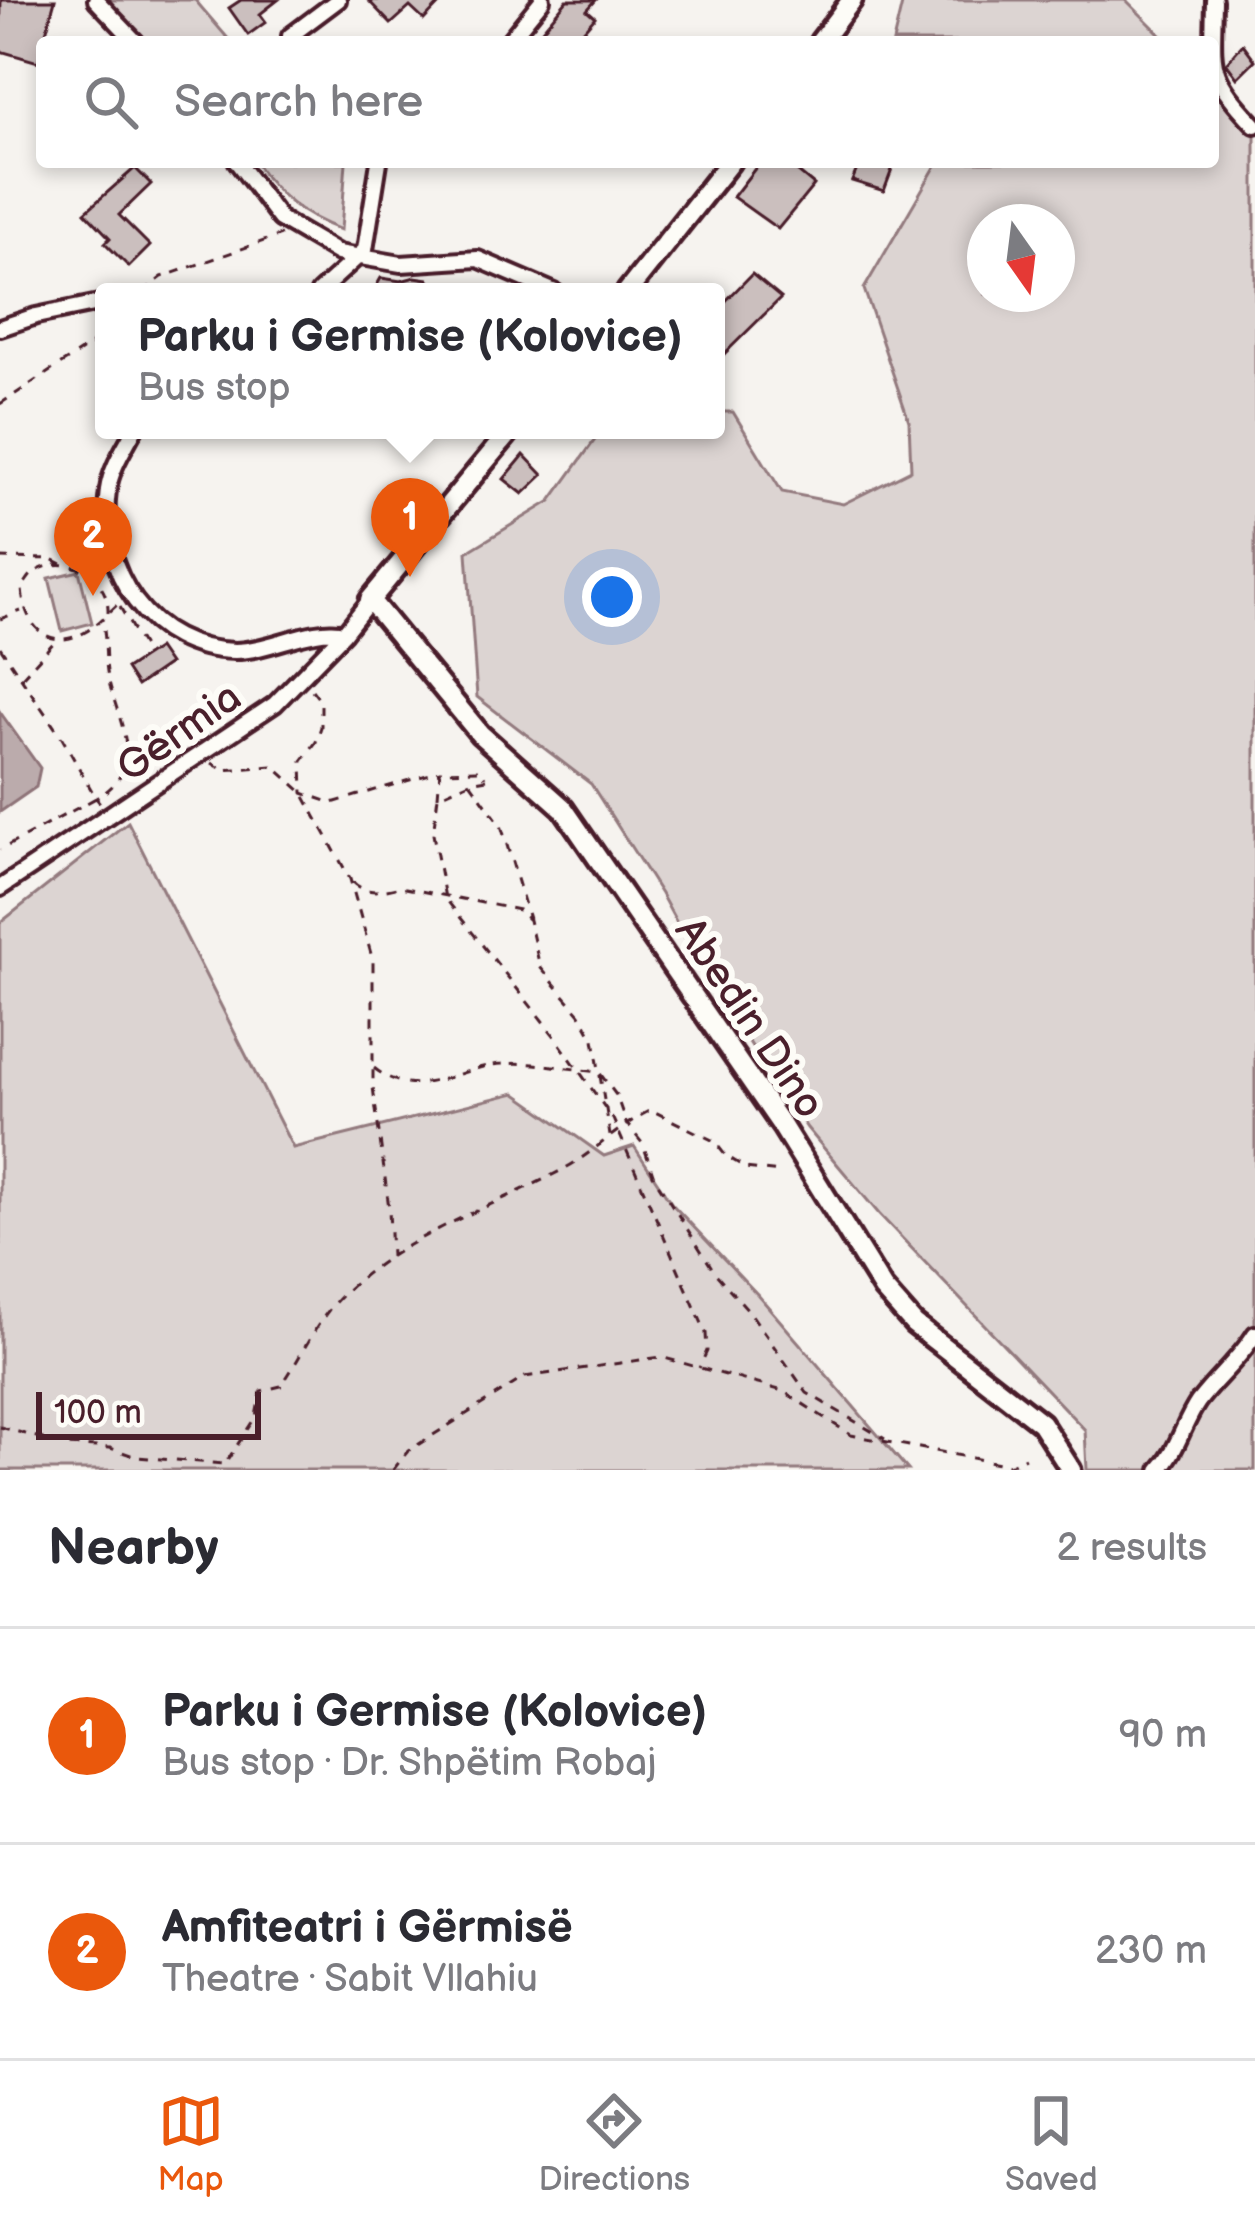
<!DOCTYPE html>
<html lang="en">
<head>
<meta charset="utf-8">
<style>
  body { margin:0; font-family:"Balsamiq Sans",sans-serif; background:#f2f2f3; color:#2b2b33 }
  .compass { position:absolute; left:967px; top:204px; width:108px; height:108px; border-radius:50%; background:#fff; box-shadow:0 6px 18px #0003; rotate:166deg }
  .scale { position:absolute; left:36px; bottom:30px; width:225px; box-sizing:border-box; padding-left:12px; border:6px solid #4a1f2b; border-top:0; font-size:33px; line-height:42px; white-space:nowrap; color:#4a1f2b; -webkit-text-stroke:9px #fdfcf7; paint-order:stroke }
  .you { position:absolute; left:612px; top:597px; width:42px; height:42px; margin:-30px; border:9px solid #fff; border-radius:50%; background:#1a73e8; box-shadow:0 0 0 18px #1a73e833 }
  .badge { display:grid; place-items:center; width:78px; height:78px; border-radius:50%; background:#ea580c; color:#fff; font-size:39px; font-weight:700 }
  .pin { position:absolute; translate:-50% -99px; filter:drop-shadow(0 3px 6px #0008) }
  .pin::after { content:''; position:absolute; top:63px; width:42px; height:36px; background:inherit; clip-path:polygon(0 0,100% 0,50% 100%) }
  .popup { position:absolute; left:95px; top:283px; width:630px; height:156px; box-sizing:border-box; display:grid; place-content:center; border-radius:12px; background:#fff; filter:drop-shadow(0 3px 9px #0005); font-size:39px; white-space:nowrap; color:#7c7c81 }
  .popup b { font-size:45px; color:#2b2b33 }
  .popup::after { content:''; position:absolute; left:50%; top:100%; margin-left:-24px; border:24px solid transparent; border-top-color:#fff }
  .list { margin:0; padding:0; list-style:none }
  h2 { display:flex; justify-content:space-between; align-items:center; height:156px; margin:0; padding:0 48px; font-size:51px }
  h2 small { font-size:39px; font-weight:400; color:#7c7c81 }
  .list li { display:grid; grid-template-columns:78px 1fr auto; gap:36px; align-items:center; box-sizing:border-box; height:216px; padding:0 48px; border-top:3px solid #e1e1e2 }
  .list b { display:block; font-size:45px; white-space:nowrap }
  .list p { margin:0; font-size:39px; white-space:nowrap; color:#7c7c81 }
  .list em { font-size:39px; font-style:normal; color:#7c7c81 }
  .icon { flex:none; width:66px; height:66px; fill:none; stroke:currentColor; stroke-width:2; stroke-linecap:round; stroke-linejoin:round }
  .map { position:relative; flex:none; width:1255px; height:1470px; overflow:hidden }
  .search { position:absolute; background:#fff; box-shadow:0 6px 18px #0003; left:36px; right:36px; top:36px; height:132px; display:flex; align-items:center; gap:30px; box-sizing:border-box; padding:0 42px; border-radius:12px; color:#7c7c81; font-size:45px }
  .sheet { height:588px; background:#fff }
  nav { display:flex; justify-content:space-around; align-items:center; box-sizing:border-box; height:168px; border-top:3px solid #e1e1e2; background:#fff; font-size:33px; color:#7c7c81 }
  nav a { display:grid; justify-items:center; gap:6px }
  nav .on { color:#ea580c }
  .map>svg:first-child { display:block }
</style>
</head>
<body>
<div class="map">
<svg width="1255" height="1470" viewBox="0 0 1255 1470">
  <rect width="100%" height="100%" fill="#f6f3ef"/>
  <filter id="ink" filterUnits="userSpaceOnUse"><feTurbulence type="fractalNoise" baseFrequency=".00833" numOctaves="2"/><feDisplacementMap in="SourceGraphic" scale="24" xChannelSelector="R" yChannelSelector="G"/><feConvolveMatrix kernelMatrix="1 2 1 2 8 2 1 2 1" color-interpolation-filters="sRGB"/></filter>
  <g filter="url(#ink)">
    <path fill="#dcd4d2" stroke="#937a7e" stroke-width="3" fill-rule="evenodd" d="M 108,0 L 195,0 L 231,42 L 147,42 Z
      M 903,0 L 1126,0 L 1168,42 L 893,42 Z
      M 1213,87 L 1255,129 L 1255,1470 L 1087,1470 L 1085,1430 L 879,1214 L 807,1128 L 712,987 L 661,894 L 591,784 L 477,697 L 467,552 L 551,501 L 602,430 L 716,430 L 716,412 L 733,412 L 782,492 L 843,504 L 911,470 L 909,421 L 864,289 L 938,162 L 1213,162 ZM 985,222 L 1057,222 L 1057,294 L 985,294 Z
      M 255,162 L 346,162 L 341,230 C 303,216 277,196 255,162 Z
      M 79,571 L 92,623 L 62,631 L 49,578 Z
      M 128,822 L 293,1148 L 515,1093 L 604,1156 L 634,1146 L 672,1204 L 758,1295 L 908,1470 L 0,1470 L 0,923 Z"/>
    <path fill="#bbabac" stroke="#8e7378" stroke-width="3" d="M 0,712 L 40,768 L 36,787 L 0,812 Z"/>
    <path fill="#cbbfbe" stroke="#4a1f2b" stroke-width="3" d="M 1,0 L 55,0 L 38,62 L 0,51 Z
      M 241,0 L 278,0 L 260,14 L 266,22 L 248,35 L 229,8 Z
      M 368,0 L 443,0 L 424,20 L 410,7 L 391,24 Z
      M 567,0 L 596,0 L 587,10 L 595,17 L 573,42 L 532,42 Z
      M 1243,44 L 1255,60 L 1237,78 L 1226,63 Z
      M 760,162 L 786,162 L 814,185 L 778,229 L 733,197 Z
      M 860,162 L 893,167 L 884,191 L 852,181 Z
      M 135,168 L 151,184 L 119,215 L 150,246 L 129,267 L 105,243 L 110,238 L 85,212 Z
      M 752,274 L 781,298 L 716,362 L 716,311 Z
      M 415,277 L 428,279 L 438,292 L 373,292 L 381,278 L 401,281 Z
      M 524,455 L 543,475 L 523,494 L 504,479 Z
      M 158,648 L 169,664 L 137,686 L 126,669 Z"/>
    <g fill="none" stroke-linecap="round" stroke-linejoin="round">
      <g stroke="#4a1f2b" stroke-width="22">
        <path id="street" d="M 96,0 L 136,42
          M 1214,0 C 1213,68 1206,73 1255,125
          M 290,36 L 338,0
          M 508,42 L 542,0
          M 237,162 L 280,219 L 338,253 L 401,264 L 478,259 L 555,292
          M 319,292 L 365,250 L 379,162
          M 0,328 L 36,316 L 104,302
          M 134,430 C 124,449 111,468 108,490 C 97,571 149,650 235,651 C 270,651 313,625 344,633
          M 0,888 L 275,704 L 344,633 L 370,600
          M 1159,1470 C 1178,1450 1183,1424 1198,1402 C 1216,1378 1239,1360 1255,1334"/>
      </g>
      <g stroke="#4a1f2b" stroke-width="27">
        <path id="secondary" d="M 820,42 L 852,0
          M 627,292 L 730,162
          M 511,430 L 370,600 L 480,734 L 563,808 L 782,1126 L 883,1289 L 914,1324 L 1041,1423 L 1071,1470"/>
      </g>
      <path stroke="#4a1f2b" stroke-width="3" stroke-dasharray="9 9" stroke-linecap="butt" d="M 143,292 L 162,277 L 281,235
        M 0,404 L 104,336
        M 0,558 L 52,559 L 62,564
        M 120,607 L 146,652
        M 108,613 C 110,577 67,551 35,572 C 29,575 27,582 22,587 C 23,624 48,654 87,631 C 98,624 108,613 118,604
        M 0,619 L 21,611
        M 0,647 L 62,738 L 96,798 L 0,850
        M 22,677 L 56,640
        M 312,690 L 321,702 L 321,727 L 316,742 L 302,761 L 303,793 L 332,803 L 440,771
        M 212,763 L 223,770 L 273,766 L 303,793 L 350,879 L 373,961 L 373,1087 L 389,1208 L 391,1257
        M 487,779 L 470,782 L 501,825 L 529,919
        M 470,782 L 438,796 L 433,834 L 445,898 L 553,1034 L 613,1119 L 706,1333 L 707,1351 L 699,1368
        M 438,796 L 440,771 L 480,770 L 485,777
        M 100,803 L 96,798 C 150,767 117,722 108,677 C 104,659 107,639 102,620
        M 353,882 C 365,895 385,891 400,887 L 519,910 L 529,920 L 540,967 L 580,1014 L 594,1039 L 604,1100
        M 374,1068 C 418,1104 456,1067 502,1064 C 534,1061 569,1069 599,1072 L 616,1095 L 626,1123 L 643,1144 L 654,1177 L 716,1274 L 749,1311 L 807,1393 L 885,1439
        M 606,1109 L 610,1136
        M 0,1427 L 66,1445 L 110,1448 L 137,1457 L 225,1464 L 256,1416 L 261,1391 L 281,1386 C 302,1356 317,1319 343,1294 C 403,1235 487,1210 560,1171 C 593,1154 618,1126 651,1110 L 714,1141 L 726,1156 L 746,1168 L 781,1172
        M 393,1470 L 408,1451 L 525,1377 L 661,1357 L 783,1391 L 851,1435 L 1009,1465 L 1025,1457"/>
      <use href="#street" stroke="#fdfcf7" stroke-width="14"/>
      <use href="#secondary" stroke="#fdfcf7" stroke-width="18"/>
    </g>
  </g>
  <g text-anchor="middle" stroke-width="12" stroke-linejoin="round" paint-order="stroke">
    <g font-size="42" fill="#4a1f2b" stroke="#fdfcf7">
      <text transform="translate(178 731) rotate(-35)" y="15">Gërmia</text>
      <text transform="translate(751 1017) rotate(56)" y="15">Abedin Dino</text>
    </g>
  </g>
</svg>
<svg class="compass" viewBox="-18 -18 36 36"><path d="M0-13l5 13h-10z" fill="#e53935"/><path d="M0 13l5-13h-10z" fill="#7c7c81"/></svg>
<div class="scale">100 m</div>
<div class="you"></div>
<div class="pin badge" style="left:410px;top:577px">1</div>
<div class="popup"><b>Parku i Germise (Kolovice)</b>Bus stop</div>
<div class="pin badge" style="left:93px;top:596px">2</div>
<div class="search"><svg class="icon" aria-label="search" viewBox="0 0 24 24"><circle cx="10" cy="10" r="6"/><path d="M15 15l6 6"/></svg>Search here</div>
</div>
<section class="sheet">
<h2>Nearby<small>2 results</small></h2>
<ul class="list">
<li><span class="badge">1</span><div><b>Parku i Germise (Kolovice)</b><p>Bus stop · Dr. Shpëtim Robaj</p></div><em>90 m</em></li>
<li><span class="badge">2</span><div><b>Amfiteatri i Gërmisë</b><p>Theatre · Sabit Vllahiu</p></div><em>230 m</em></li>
</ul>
</section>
<nav>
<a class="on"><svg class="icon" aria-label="map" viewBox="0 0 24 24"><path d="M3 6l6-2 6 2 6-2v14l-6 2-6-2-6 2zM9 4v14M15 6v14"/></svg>Map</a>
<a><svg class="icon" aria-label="directions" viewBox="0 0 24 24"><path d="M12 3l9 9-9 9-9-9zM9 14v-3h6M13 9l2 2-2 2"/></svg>Directions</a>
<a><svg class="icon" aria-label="saved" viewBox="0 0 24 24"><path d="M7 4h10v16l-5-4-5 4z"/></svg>Saved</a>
</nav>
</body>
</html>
